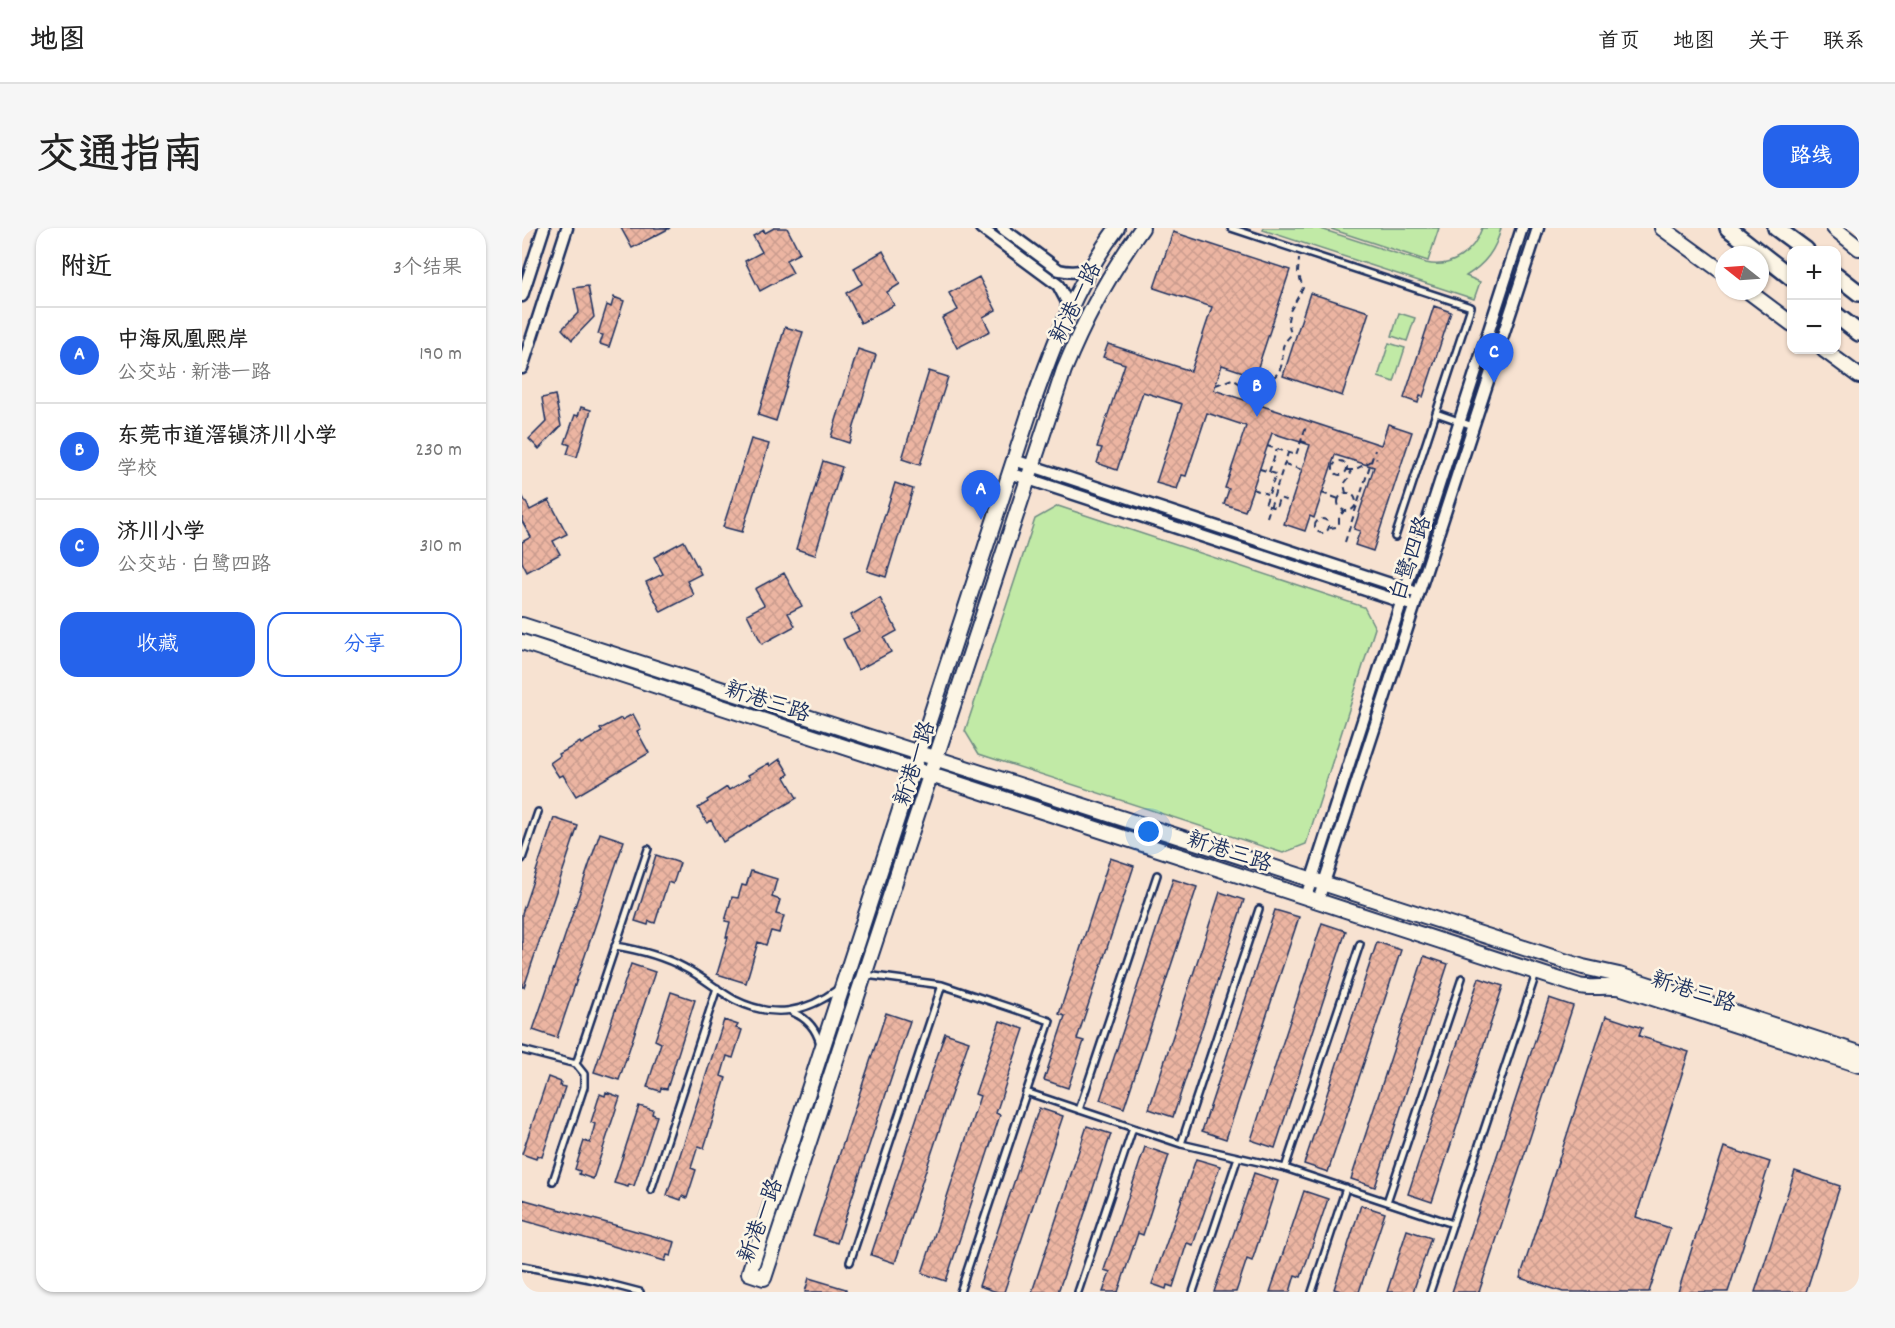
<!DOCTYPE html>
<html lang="zh">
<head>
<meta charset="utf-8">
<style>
  body { margin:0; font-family:Dekko,"LXGW WenKai TC",sans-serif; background:#f6f6f6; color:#222 }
  .controls { position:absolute; right:18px; top:18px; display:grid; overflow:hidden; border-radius:12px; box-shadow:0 2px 4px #0004 }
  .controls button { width:54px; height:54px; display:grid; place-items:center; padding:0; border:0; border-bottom:2px solid #e0e0e0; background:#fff; color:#222; font:30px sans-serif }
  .compass { position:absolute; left:1193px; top:18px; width:54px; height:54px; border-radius:50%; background:#fff; box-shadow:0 2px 4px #0004; rotate:287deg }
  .you { position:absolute; left:627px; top:604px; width:21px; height:21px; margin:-15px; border:4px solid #fff; border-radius:50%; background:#1a73e8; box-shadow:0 0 0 9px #1a73e833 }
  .badge { display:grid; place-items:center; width:39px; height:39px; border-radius:50%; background:#2563eb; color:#fff; font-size:20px; font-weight:700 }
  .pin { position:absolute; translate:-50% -50px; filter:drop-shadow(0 2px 3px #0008) }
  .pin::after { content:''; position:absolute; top:32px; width:21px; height:18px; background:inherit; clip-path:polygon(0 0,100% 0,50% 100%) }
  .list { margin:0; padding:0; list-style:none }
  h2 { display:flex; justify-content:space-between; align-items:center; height:78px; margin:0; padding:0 24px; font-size:26px }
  h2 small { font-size:20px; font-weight:400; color:#767676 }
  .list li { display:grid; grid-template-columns:39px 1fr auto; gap:18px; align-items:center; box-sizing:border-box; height:96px; padding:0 24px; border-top:2px solid #e0e0e0 }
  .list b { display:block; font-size:22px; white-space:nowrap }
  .list p { margin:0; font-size:20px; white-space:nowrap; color:#767676 }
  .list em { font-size:20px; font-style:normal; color:#767676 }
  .actions { display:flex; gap:12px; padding:18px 24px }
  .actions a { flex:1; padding:14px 0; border:2px solid #2563eb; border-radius:18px; text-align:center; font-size:21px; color:#2563eb }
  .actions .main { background:#2563eb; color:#fff }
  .map { position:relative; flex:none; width:1337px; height:1064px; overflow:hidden; border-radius:18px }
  header { display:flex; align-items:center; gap:36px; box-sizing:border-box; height:84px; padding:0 30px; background:#fff; border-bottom:2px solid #e0e0e0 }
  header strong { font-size:28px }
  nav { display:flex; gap:33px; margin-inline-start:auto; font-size:21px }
  .intro { display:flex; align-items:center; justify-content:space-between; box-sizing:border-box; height:144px; padding:0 36px }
  h1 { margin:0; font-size:42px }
  .button { padding:15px 27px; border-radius:18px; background:#2563eb; color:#fff; font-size:21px; font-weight:700 }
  main { display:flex; gap:36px; padding:0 36px }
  aside { flex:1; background:#fff; border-radius:18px; box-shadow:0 2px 4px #0004 }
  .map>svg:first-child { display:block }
</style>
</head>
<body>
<header>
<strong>地图</strong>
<nav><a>首页</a><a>地图</a><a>关于</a><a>联系</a></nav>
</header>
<div class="intro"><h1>交通指南</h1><a class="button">路线</a></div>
<main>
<aside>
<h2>附近<small>3个结果</small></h2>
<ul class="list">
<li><span class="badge">A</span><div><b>中海凤凰熙岸</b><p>公交站 · 新港一路</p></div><em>190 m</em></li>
<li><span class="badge">B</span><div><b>东莞市道滘镇济川小学</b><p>学校</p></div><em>230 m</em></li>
<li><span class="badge">C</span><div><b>济川小学</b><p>公交站 · 白鹭四路</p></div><em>310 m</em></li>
</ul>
<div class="actions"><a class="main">收藏</a><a>分享</a></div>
</aside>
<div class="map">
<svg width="1337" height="1064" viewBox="0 0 1337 1064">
  <defs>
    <pattern id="building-cross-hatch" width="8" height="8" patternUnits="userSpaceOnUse" patternTransform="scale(1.5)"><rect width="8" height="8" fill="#ecb5a2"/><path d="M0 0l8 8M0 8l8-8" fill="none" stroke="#ca9c8e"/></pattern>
  </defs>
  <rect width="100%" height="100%" fill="#f7e2d1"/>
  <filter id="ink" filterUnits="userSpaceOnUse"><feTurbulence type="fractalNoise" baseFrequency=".0167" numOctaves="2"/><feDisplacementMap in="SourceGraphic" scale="12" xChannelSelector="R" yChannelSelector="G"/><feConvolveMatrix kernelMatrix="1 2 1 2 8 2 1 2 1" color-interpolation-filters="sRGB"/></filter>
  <g filter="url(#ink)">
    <path fill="#c1eaa6" stroke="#6e8c82" stroke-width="1.5" d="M 742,0 L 796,0 L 904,35 C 929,41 952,24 960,0 L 979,0 C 974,22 963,36 944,48 L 958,54 L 952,71 L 741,2 Z
      M 806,0 L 917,0 L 906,33 Z
      M 877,85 L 893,90 L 885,113 L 870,108 Z
      M 867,115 L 883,120 L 872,154 L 856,149 Z
      M 536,278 L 842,379 L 853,400 L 784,616 L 761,625 L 457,526 L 443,503 L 513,291 Z"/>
    <path fill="url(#building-cross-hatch)" stroke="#1b2f5e" stroke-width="1.5" d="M 99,0 L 148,0 L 110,20 Z
      M 252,0 L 265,0 L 278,25 L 264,32 L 271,45 L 238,63 L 223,33 L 240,24 L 231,8 L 242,2 L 243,5 Z
      M 651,4 L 768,42 L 733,148 L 700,137 L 692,162 L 859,217 L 866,196 L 890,204 L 851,323 L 833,317 L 838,303 L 832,301 L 852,239 L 813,227 L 792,290 L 788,288 L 783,303 L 762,296 L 788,217 L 750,205 L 723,283 L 702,276 L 707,261 L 703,260 L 724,198 L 685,185 L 664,248 L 660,247 L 655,261 L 634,255 L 660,176 L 621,164 L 595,242 L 575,235 L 580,220 L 575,219 L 603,136 L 581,129 L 586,116 L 669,143 L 690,79 L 632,60 Z
      M 361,23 L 378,56 L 365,64 L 372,77 L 339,95 L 324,65 L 340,56 L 332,40 Z
      M 457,49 L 474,82 L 461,89 L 468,103 L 435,120 L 420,90 L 436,82 L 427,65 Z
      M 66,58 L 72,89 L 50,112 L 40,101 L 57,84 L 52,60 Z
      M 788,65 L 847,84 L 820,168 L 761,148 Z
      M 92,69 L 102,73 L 87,119 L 78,116 L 81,107 L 76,106 L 85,77 L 89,79 Z
      M 912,78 L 929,84 L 901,169 L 898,168 L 896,175 L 882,170 Z
      M 263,99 L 281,104 L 254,193 L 236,187 Z
      M 336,121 L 354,127 L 327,215 L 309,209 Z
      M 407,143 L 426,149 L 398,237 L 380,231 Z
      M 33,167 L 39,198 L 17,221 L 7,211 L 24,194 L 20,170 Z
      M 59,179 L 69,182 L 55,229 L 45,226 L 48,217 L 43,215 L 53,187 L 56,188 Z
      M 229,211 L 247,216 L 220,304 L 201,299 Z
      M 301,233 L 320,239 L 293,327 L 274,321 Z
      M 373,255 L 391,261 L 364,349 L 345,343 Z
      M 0,267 L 8,282 L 27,272 L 45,306 L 31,313 L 38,326 L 5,344 L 0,334 L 0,314 L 9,309 L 0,293 Z
      M 162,313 L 179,346 L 165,353 L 172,367 L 139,384 L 124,354 L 141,346 L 132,329 Z
      M 262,345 L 280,378 L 266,385 L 273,398 L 240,416 L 225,386 L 242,377 L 233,361 Z
      M 358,370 L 375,403 L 362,410 L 369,424 L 336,442 L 321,411 L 337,403 L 329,387 Z
      M 111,486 L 119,501 L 115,503 L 127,525 L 54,568 L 41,547 L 37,549 L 28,535 L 38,528 L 37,526 L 58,514 L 59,516 L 80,504 L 78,501 L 99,490 L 100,492 Z
      M 258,531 L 267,546 L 263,549 L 275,570 L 201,614 L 189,592 L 185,595 L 176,580 L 186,574 L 185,572 L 205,559 L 207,562 L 228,550 L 226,547 L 247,535 L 248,538 Z
      M 32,590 L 56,598 L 2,759 L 0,759 L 0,685 Z
      M 78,605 L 102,613 L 35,810 L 11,802 Z
      M 134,627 L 158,635 L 151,656 L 146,654 L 133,695 L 127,693 L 126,697 L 113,693 Z
      M 588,630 L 612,638 L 555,811 L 562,813 L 546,860 L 522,852 L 543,788 L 537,786 Z
      M 229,643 L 255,651 L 250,669 L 258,672 L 254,686 L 262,688 L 257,705 L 249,703 L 244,717 L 236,714 L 224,755 L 195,746 L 206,709 L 204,709 L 208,694 L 203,693 L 210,669 L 216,670 L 220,657 L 224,658 Z
      M 651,651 L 675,659 L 602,880 L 578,872 Z
      M 698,664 L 722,672 L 651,889 L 627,881 Z
      M 753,682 L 777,689 L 704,911 L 680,903 Z
      M 800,695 L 824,703 L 753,920 L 729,912 Z
      M 855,714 L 879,722 L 806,944 L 782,936 Z
      M 902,728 L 926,736 L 853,959 L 829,951 Z
      M 109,736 L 133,744 L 97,852 L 72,844 Z
      M 957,750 L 981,758 L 910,974 L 886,966 Z
      M 149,764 L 173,772 L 145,861 L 139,860 L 138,863 L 125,859 L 139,815 L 133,812 Z
      M 1027,770 L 1051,778 L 978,1001 L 957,1064 L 930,1064 Z
      M 364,785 L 388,793 L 315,1015 L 291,1007 Z
      M 1084,788 L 1120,800 L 1117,808 L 1167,824 L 1114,989 L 1148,1000 L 1127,1064 L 1041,1064 L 998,1050 Z
      M 202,792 L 216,797 L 214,800 L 220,802 L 211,830 L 205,828 L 199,848 L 204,850 L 182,920 L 177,918 L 175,921 L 169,940 L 174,942 L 165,970 L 160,968 L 159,972 L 145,967 Z
      M 478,793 L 502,801 L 474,885 L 478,887 L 424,1053 L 400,1045 L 458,868 L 453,866 Z
      M 423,805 L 447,813 L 373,1035 L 349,1027 Z
      M 26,849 L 39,854 L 38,858 L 43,859 L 20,929 L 15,927 L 14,931 L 0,926 Z
      M 84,864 L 98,869 L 71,951 L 57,946 L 58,943 L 53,941 L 62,913 L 68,915 L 73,896 L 69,894 L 78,866 L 83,868 Z
      M 117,878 L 131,882 L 130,886 L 135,888 L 112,958 L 107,956 L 106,959 L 92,955 Z
      M 517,880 L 541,888 L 482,1064 L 475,1064 L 457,1058 Z
      M 565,898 L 589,906 L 554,1012 L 536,1064 L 510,1064 Z
      M 623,919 L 647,927 L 621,1007 L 616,1005 L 596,1064 L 581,1064 L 588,1044 L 582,1042 Z
      M 1202,919 L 1248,934 L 1206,1064 L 1156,1064 Z
      M 674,931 L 698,938 L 671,1017 L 665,1015 L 651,1059 L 645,1057 L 644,1061 L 630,1056 Z
      M 1273,943 L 1318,958 L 1284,1064 L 1233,1064 Z
      M 732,945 L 756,953 L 737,1012 L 730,1033 L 725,1031 L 714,1064 L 692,1064 Z
      M 782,963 L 806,971 L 790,1018 L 779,1049 L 773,1047 L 768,1064 L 748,1064 Z
      M 0,971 L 153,1014 L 149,1028 L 145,1027 L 143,1033 L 0,992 Z
      M 839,977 L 863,985 L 837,1064 L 822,1064 L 812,1061 Z
      M 885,1002 L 909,1010 L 891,1064 L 865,1064 Z
      M 287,1050 L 324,1061 L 324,1064 L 283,1064 Z"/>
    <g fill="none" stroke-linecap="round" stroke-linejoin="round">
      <g stroke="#1b2f5e" stroke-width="10">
        <path id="lane" d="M 709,0 L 949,79 L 873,309
          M 914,185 L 951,198
          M 0,631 L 16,584
          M 93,718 C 118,722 141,728 163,740 C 181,749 196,763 213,772 C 251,791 284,785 316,761
          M 344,747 L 420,757 L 528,793 L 438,1064
          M 270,784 C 285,790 294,800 298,816
          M 0,822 L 54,836 L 126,621
          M 504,864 L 659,916 L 763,940 L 931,996
          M 557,882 L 635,647
          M 659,916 L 737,681
          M 763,940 L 838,716
          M 31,953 L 62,859 L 62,846 L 54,836
          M 129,962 L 195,760
          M 865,974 L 940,750
          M 328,1034 L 420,757
          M 0,1038 L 68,1051 L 118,1064
          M 556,1064 L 611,900
          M 671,1064 L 716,929
          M 790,1064 L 824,960
          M 908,1064 L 1014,746"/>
      </g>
      <g stroke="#1b2f5e" stroke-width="15">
        <path id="street" d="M 459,0 L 536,57 L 545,74 L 545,85
          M 480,0 L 537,42 C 550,45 558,44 570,39
          M 0,68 L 22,0
          M 0,140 L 45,0
          M 492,232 L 890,363
          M 488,245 L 886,376
          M 784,669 L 1000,0
          M 796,673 L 1016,0"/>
      </g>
      <g stroke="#1b2f5e" stroke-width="18">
        <path id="secondary" d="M 595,0 C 554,55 531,118 508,183 L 227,1045 L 242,1050 L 542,142 C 563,91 588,44 620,0
          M 1140,0 L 1202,45
          M 1312,0 L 1337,20
          M 1226,63 L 1270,96
          M 1302,122 L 1337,148
          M 0,397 L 1061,739 L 1097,747 L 1337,825
          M 0,414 L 1057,758 C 1071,761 1084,757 1100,760 L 1337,837"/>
      </g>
      <g stroke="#1b2f5e" stroke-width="20">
        <path id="primary" d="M 1206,0 L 1270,50
          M 1254,0 L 1284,22
          M 1314,47 L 1337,65
          M 1314,87 L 1337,105"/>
      </g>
      <path stroke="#1b2f5e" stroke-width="2" stroke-dasharray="6 4.5" stroke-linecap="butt" d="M 694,157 L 710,151 L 727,161 C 741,156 758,151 760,134 C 762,119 757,120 769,107 L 766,92 L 768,83 L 781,60 L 776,44 L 777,31
        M 779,213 L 788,216
        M 745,218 L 774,227 L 784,199
        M811 240a7 7 0 1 1 14 0a7 7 0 1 1-14 0Z
        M 763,236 L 780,242
        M 738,241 L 754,246 L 743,277 L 754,280 L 757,270 L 769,274
        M 825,242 L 832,242 L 855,230
        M 747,244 L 755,221
        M 731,261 L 745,266
        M 800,265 L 817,271
        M 824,265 L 822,256 L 829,247 L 828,242
        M816 274a9 9 0 1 1 18 0a9 9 0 1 1-18 0Z
        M 745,289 L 766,225
        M793 298a7 7 0 1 1 14 0a7 7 0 1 1-14 0Z
        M 808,300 L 814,299 L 817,296 L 817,289 L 823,282
        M 823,314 L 853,222"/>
      <use href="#lane" stroke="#fcf5e5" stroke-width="5"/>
      <use href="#street" stroke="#fcf5e5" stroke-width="10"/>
      <use href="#secondary" stroke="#fcf5e5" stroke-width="14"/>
      <use href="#primary" stroke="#fcf5e5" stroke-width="15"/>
    </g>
  </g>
  <g text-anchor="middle" stroke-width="5" stroke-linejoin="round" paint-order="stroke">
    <g font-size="22" fill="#1b2f5e" stroke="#fcf5e5">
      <text transform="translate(552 74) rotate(-63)" y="8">新港一路</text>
      <text transform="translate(887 330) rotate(-72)" y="8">白鹭四路</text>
      <text transform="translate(246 472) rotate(18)" y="8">新港三路</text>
      <text transform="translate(391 535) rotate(-72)" y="8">新港一路</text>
      <text transform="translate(708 622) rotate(18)" y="8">新港三路</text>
      <text transform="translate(1172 762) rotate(18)" y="8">新港三路</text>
      <text transform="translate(237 992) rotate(-69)" y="8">新港一路</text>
    </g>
  </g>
</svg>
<div class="controls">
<button>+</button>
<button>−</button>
</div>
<svg class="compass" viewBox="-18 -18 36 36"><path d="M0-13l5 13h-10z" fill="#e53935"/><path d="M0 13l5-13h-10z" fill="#767676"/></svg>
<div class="you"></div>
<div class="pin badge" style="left:459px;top:292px">A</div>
<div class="pin badge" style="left:735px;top:189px">B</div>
<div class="pin badge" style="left:972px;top:155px">C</div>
</div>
</main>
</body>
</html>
